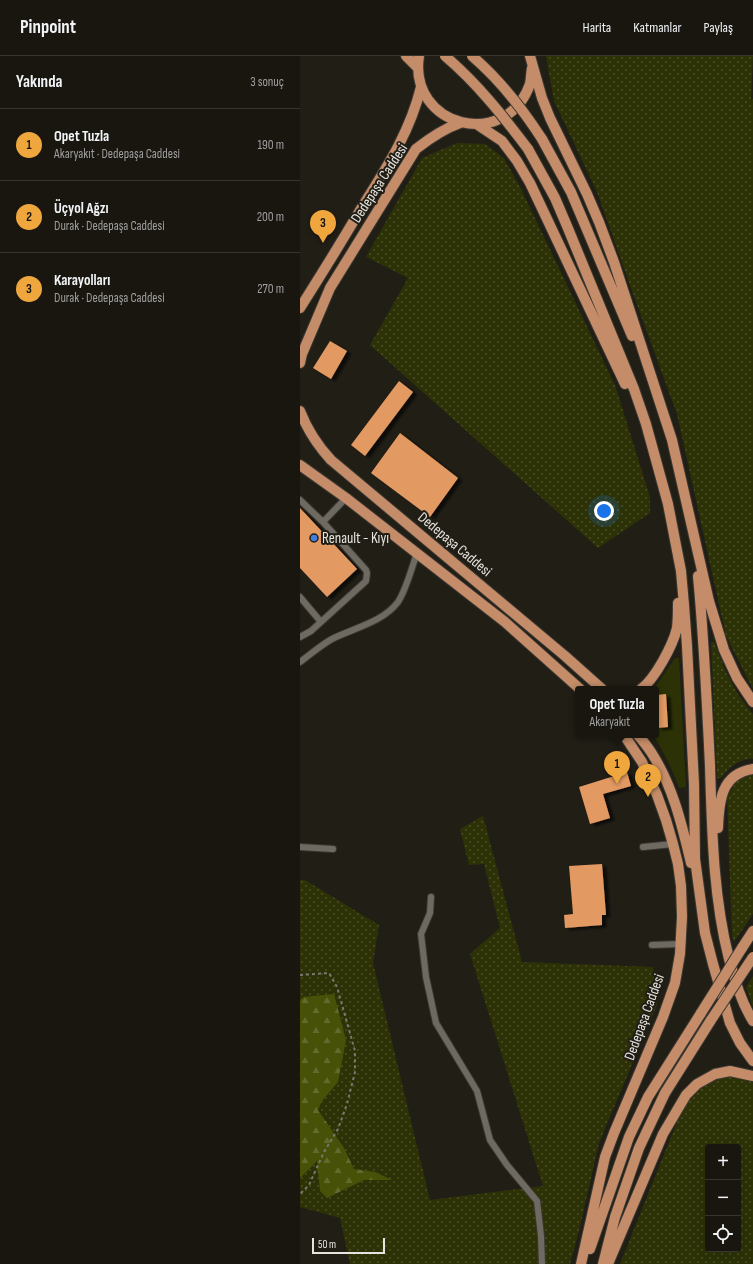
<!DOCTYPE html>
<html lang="tr">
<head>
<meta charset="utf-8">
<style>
  body { margin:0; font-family:"Sofia Sans Condensed",sans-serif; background:#26231e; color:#f1f3f6 }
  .controls { position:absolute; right:12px; bottom:12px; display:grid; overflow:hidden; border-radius:4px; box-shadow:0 4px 16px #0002 }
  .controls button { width:36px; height:36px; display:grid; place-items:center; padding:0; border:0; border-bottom:1px solid #373530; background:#191610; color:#f1f3f6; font:20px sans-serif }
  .scale { position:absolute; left:12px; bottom:10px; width:73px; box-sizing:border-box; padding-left:4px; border:2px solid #e7e4df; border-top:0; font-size:11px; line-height:14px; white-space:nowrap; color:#e7e4df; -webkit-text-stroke:3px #211e16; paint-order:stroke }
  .you { position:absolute; left:304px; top:455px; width:14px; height:14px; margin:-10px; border:3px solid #fff; border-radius:50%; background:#1a73e8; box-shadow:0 0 0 6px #1a73e833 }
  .badge { display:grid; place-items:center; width:26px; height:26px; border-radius:50%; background:#efa73d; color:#111; font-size:13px; font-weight:700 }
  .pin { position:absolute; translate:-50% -33px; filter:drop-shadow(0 1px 2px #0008) }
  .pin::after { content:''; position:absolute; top:21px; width:14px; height:12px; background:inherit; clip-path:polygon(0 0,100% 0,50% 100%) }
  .popup { position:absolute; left:275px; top:630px; width:84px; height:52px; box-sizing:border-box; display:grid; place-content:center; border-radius:4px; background:#191610; filter:drop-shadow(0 1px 3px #0005); font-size:13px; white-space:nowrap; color:#9f9f9f }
  .popup b { font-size:15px; color:#f1f3f6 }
  .popup::after { content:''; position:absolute; left:50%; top:100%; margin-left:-8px; border:8px solid transparent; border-top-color:#191610 }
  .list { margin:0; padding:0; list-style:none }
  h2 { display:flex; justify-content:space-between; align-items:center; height:52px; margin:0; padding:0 16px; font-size:17px }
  h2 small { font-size:13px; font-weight:400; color:#9f9f9f }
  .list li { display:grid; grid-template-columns:26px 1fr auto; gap:12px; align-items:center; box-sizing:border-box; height:72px; padding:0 16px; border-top:1px solid #373530 }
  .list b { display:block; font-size:15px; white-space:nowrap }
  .list p { margin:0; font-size:13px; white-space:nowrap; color:#9f9f9f }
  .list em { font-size:13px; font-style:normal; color:#9f9f9f }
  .icon { flex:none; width:22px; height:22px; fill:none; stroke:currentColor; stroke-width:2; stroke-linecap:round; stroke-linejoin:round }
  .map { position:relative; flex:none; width:453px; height:1208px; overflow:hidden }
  header { display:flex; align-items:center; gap:24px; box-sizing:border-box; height:56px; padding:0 20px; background:#191610; border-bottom:1px solid #373530 }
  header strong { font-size:19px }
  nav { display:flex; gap:22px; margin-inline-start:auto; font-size:14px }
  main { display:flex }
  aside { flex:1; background:#191610 }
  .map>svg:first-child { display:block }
</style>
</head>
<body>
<header>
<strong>Pinpoint</strong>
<nav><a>Harita</a><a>Katmanlar</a><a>Paylaş</a></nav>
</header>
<main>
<aside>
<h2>Yakında<small>3 sonuç</small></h2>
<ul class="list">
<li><span class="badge">1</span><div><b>Opet Tuzla</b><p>Akaryakıt · Dedepaşa Caddesi</p></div><em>190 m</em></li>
<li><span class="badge">2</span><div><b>Üçyol Ağzı</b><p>Durak · Dedepaşa Caddesi</p></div><em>200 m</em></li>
<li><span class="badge">3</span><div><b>Karayolları</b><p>Durak · Dedepaşa Caddesi</p></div><em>270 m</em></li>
</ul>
</aside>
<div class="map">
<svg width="453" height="1208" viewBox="0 0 453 1208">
  <defs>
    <pattern id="grass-dots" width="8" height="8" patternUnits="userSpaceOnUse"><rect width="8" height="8" fill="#2c3206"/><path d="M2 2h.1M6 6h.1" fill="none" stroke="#4b502a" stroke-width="1.8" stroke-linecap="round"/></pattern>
    <pattern id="forest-firs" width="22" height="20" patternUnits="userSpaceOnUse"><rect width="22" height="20" fill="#485108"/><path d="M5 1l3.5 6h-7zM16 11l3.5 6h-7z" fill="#626a2c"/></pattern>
    <filter id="shadow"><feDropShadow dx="4.5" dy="2.5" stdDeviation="1" flood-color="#0009"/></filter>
  </defs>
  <rect width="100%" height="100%" fill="#211e16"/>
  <path fill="url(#grass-dots)" fill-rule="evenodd" d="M 246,0 L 453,0 L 451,43 L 453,43 L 453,633 L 426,580 L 377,358 L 332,235 L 297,136 L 254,45 Z
    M 157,87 L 185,88 L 204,102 L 221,133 L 315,329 L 350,441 L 350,457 L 298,492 L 70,289 L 108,222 L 66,201 L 122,102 Z
    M 411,586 L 414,586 L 426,616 L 439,640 L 453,658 L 453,703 C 439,702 429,712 421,722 L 417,722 Z
    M 453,717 L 453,858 L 434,886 L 432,879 L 427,741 L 438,723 Z
    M 183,760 L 222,906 L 353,911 L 357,949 L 299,1087 L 279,1175 L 270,1208 L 50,1208 L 40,1162 L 0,1151 L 0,824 L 5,824 L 79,869 L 73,907 L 130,1144 L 243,1130 L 170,898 L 200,872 L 184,808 L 169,809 L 160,773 Z
    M 453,920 L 453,951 L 446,931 Z
    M 426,1020 L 443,1022 L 453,1026 L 453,1208 L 320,1208 L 377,1066 L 391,1040 L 410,1025 ZM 408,1091 L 438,1091 L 438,1193 L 408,1193 Z"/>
  <path fill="url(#forest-firs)" d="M 34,938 L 46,984 L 38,1026 L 22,1045 L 18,1054 L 44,1092 L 54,1113 L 75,1116 L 92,1124 L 64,1124 L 27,1142 L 20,1135 L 17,1105 L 0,1122 L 0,944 L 3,941 Z"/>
  <path fill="#2c3206" d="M 375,602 L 379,602 L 386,731 L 379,732 C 372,713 364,696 353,679 L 356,679 L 356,633 L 353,633 L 358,627 Z"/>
  <path fill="#e39962" filter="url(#shadow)" d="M 30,285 L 47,295 L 31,323 L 13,312 Z
    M 99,325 L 113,336 L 65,400 L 51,389 Z
    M 100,377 L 158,422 L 130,461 L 71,417 Z
    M 0,452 L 57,513 L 27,541 L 0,512 Z
    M 366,638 L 368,671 L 358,672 L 356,639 Z
    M 327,716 L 331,730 L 303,738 L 310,762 L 290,768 L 279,731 Z
    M 302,808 L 306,859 L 302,859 L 302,869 L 265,872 L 264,859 L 273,858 L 269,810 Z"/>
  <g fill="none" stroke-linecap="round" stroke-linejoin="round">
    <g stroke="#3b3833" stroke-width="8">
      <path id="service" d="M 0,444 L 23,466
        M 0,541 L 21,566
        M 0,581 L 11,575 L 66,525 L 67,517 L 66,514 L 23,466 L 46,442
        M 0,606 C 11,598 21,589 32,583 C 54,572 83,566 98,546 C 106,534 112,511 117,497
        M 0,791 L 33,793
        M 343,791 L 373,788
        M 131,841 L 130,857 L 121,878 L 126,921 L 136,967 L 177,1035 L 190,1084 L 207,1109 L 237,1145 L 241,1180 L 242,1208
        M 352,889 L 380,888"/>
    </g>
    <g stroke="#3b3833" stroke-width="12">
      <path id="primary" d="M 106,0 L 117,11
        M 119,0 C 108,71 206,96 230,28 C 231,23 231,17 232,12
        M 230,0 L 242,42 L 250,62 L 287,138 L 299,166 L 314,206 L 372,384 L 409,545 L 424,594 L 437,622 L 453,646
        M 178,69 L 202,85 L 217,105 L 230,127 L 325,328
        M 242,83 L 271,136 L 332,280
        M 228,93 L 255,142 L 267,170 L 334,333 L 346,368 L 368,448 L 381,515 L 384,549 L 387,590 L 394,728 L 395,803 L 405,877 L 413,908 L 430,967 L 440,987 L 453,1005
        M 0,252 C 21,219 42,185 62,151 C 87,111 110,76 121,31
        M 0,307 L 2,298 L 30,232 L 116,93 C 130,82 143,73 160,67
        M 0,355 C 7,373 17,389 31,404 L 265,600 L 302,633
        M 0,409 L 46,442 L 205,566 L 280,633
        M 398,520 C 404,583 407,647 410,710 C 412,775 413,840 429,903 C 435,924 441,946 453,965
        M 341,633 C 355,623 373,589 377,572 C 378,564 378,555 378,547
        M 338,679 C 343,685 347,690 351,696 C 373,730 382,769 391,807
        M 418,772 C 419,745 421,718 453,713
        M 442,892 L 453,875
        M 290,1193 L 329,1081 L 348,1041 L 401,957
        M 281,1208 L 305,1101 L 314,1077 L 363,961 L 375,927 L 380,898 L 382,861 L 381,830 L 378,808 L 373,788 L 366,764 L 357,739 L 342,706 L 324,679
        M 303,1208 L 315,1161 L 339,1092 L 365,1037 L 411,964
        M 308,1208 L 363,1078 L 386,1039 L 397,1028 L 415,1018 L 430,1015 L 453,1020"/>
    </g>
    <path stroke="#7b7872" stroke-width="2" stroke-dasharray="3 3" stroke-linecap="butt" d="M 0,919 L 29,917 L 37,931 L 48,970 L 55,995 L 55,1016 L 47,1048 L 38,1073 L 24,1096 L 9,1129 L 0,1138"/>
    <use href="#service" stroke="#6f6a61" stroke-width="6"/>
    <use href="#primary" stroke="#c48c68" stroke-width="10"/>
    <g stroke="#3b3833" stroke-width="12" stroke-linecap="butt">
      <path id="primary-bridge" d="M 145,0 C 177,27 203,60 228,93
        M 172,0 C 200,24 222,52 242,83
        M 401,957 L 442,892
        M 411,964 L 453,901"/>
    </g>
    <use href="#primary-bridge" stroke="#c48c68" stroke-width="10"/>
  </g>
  <circle fill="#3f7fe0" stroke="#211e16" stroke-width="1.5" cx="14" cy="482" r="4"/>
  <g text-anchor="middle" stroke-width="4" stroke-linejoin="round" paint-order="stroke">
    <g font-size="15" fill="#e7e4df" stroke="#211e16">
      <text transform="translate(79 127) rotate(-57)" y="5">Dedepaşa Caddesi</text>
      <text transform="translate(155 488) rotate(40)" y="5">Dedepaşa Caddesi</text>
      <text transform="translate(344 961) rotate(-70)" y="5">Dedepaşa Caddesi</text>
    </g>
    <g font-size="15" fill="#e7e4df" stroke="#211e16" text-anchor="start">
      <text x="22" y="487">Renault - Kıyı</text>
    </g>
  </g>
</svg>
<div class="controls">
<button>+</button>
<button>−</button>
<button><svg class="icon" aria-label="locate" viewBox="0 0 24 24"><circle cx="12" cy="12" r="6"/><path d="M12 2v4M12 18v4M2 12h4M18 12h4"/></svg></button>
</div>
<div class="scale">50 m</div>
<div class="you"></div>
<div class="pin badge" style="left:317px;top:728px">1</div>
<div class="popup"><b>Opet Tuzla</b>Akaryakıt</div>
<div class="pin badge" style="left:348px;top:741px">2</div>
<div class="pin badge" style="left:23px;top:187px">3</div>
</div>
</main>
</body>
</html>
